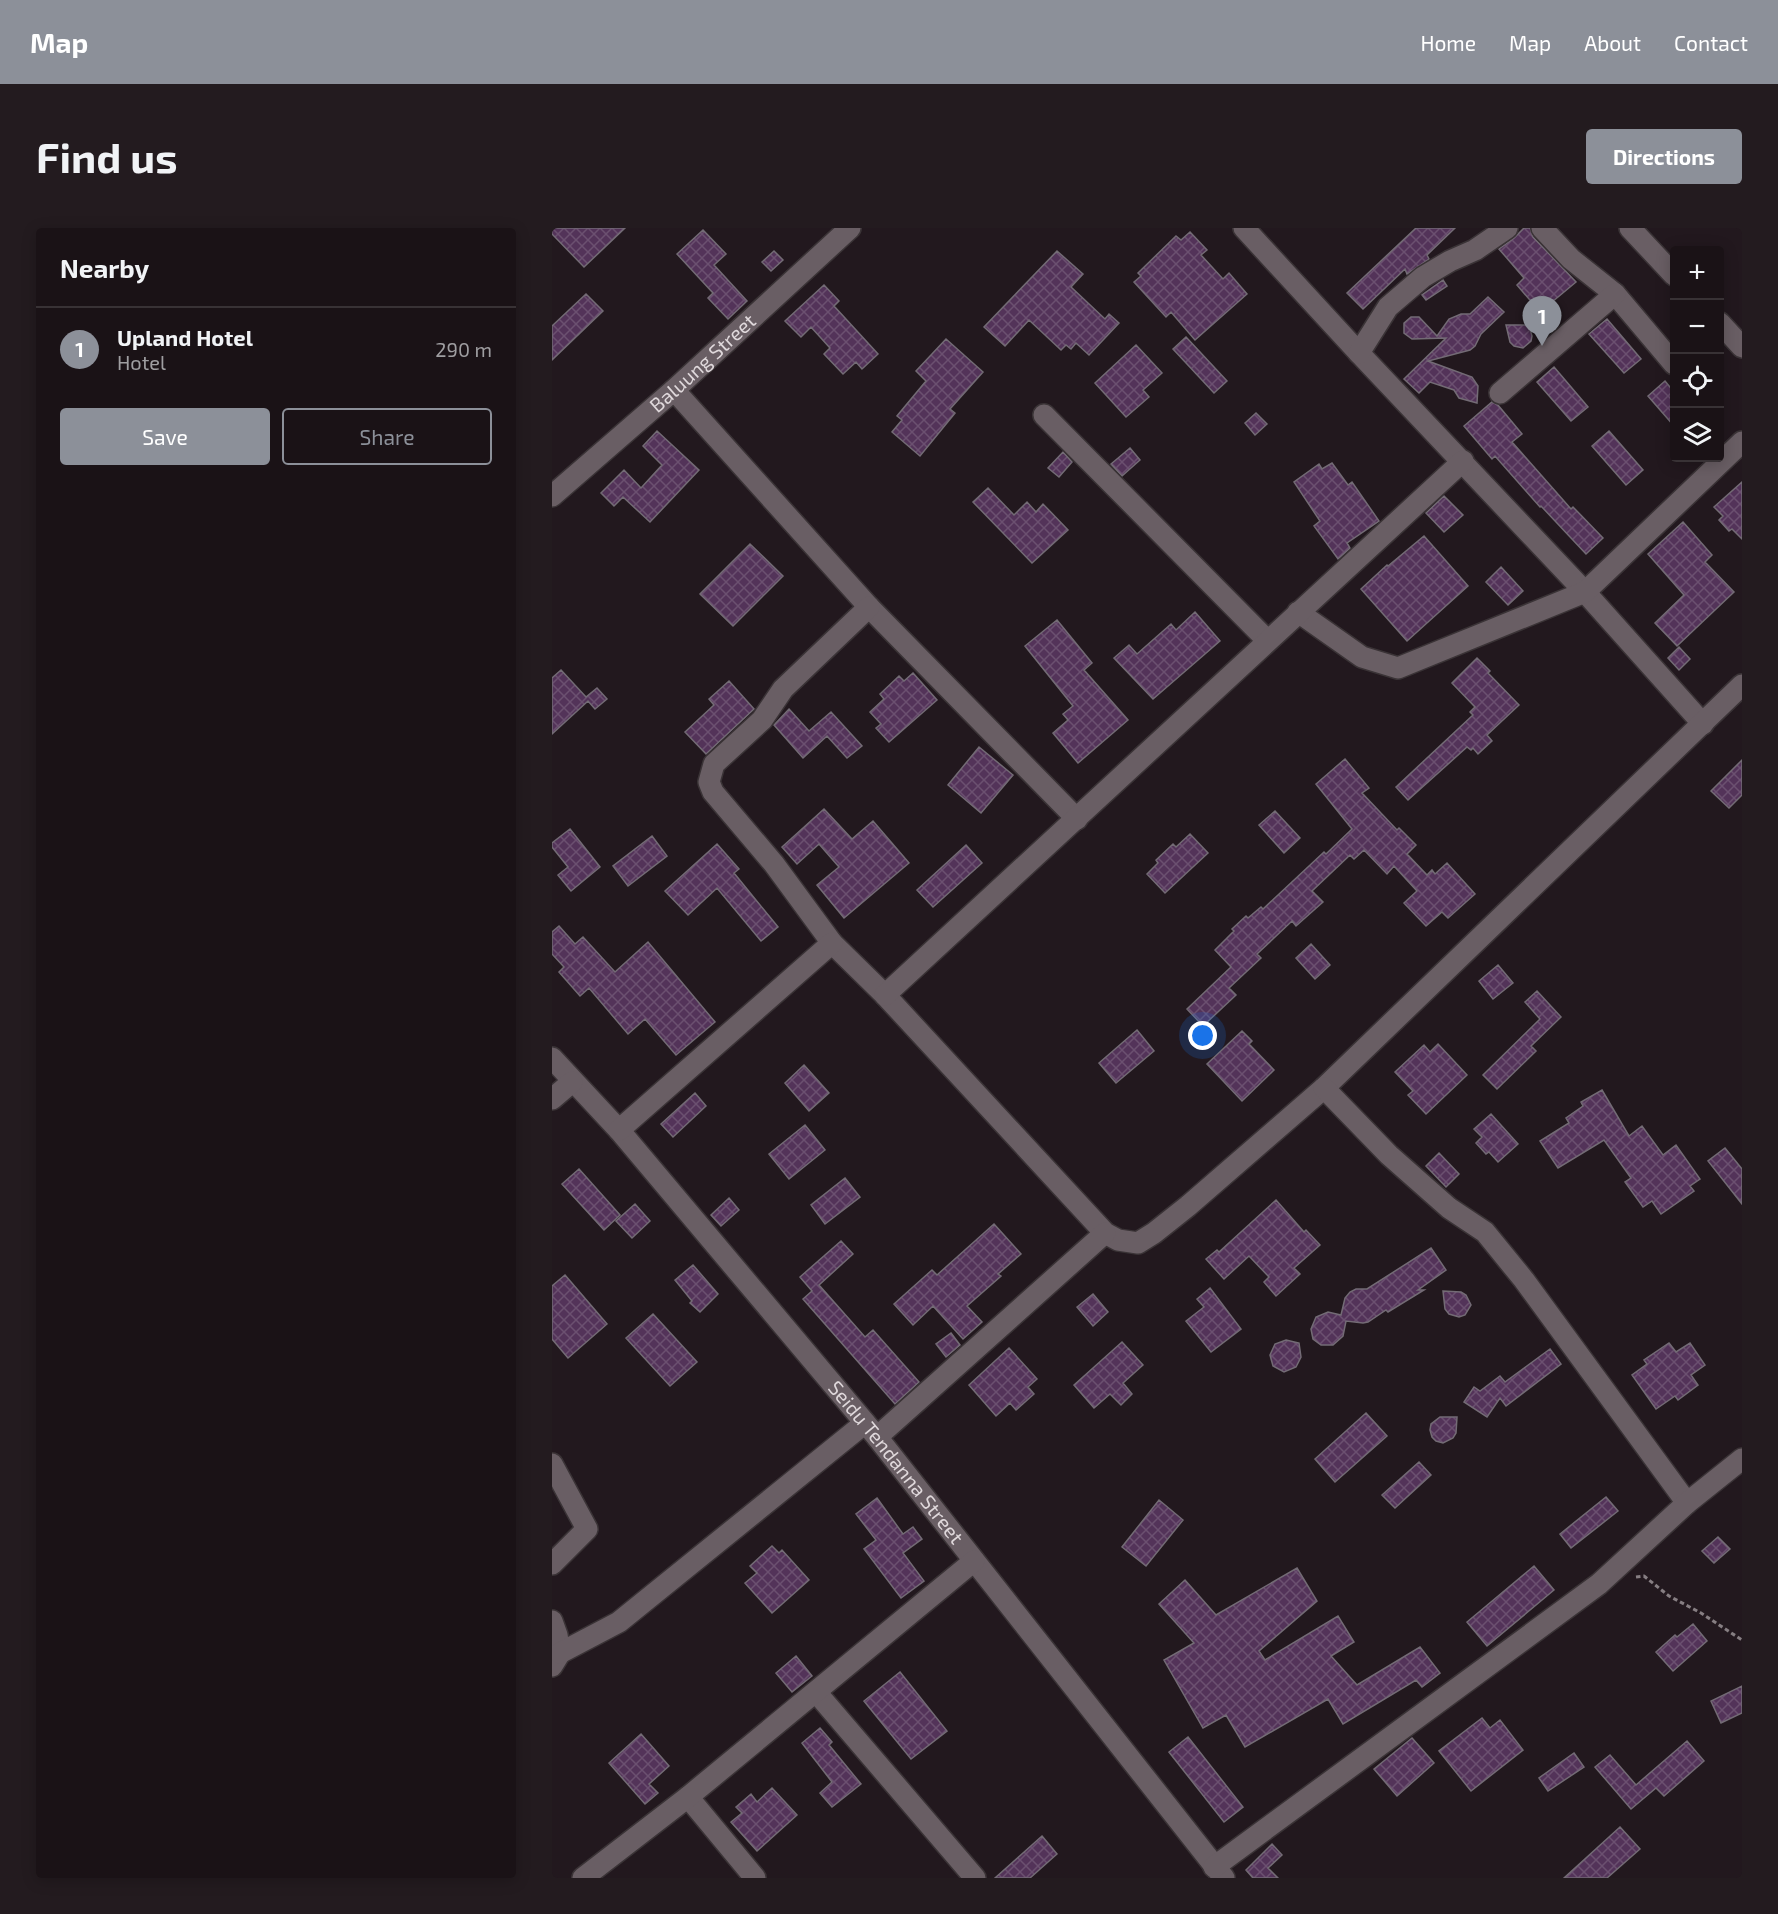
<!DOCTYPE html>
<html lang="en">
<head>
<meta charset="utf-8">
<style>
  body { margin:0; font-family:"Exo 2",sans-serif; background:#231b1f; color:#f1f3f6 }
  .controls { position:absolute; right:18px; top:18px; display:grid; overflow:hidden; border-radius:6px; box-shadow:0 3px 15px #0003 }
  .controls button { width:54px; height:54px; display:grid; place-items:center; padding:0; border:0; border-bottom:2px solid #383235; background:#1a1216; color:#f1f3f6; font:30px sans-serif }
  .you { position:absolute; left:651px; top:808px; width:21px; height:21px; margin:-15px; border:4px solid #fff; border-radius:50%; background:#1a73e8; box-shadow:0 0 0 9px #1a73e833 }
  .badge { display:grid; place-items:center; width:39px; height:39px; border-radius:50%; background:#8c9099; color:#fff; font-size:20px; font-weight:700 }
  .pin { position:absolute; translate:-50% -50px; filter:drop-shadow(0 2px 3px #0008) }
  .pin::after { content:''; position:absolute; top:32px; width:21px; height:18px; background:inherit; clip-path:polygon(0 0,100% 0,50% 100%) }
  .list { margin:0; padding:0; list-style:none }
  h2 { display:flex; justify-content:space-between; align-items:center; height:78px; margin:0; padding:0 24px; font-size:26px }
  h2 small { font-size:20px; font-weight:400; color:#9f9ea1 }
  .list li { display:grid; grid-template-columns:39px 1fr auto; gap:18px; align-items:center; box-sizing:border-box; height:84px; padding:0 24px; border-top:2px solid #383235 }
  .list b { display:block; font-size:22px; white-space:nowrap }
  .list p { margin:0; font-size:20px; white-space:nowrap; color:#9f9ea1 }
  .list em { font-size:20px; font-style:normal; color:#9f9ea1 }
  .actions { display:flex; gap:12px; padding:18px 24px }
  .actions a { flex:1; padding:14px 0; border:2px solid #8c9099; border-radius:6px; text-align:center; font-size:21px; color:#8c9099 }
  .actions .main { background:#8c9099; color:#fff }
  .icon { flex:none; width:33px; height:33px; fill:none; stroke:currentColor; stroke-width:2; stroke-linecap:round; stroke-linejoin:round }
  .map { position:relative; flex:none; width:1190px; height:1650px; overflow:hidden; border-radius:6px }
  header { display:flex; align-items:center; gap:36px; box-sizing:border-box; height:84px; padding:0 30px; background:#8c9099; color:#fff }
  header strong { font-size:28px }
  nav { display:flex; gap:33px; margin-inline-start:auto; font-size:21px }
  .intro { display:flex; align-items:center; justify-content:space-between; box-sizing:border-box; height:144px; padding:0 36px }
  h1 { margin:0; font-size:42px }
  .button { padding:15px 27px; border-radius:6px; background:#8c9099; color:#fff; font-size:21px; font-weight:700 }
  main { display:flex; gap:36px; padding:0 36px }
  aside { flex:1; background:#1a1216; border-radius:6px; box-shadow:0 3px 15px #0003 }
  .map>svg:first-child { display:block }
</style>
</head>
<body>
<header>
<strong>Map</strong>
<nav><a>Home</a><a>Map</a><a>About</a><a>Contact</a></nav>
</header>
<div class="intro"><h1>Find us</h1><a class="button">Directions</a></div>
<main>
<aside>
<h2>Nearby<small></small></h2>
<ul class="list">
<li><span class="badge">1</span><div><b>Upland Hotel</b><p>Hotel</p></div><em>290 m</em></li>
</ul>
<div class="actions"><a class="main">Save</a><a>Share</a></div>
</aside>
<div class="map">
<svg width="1190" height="1650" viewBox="0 0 1190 1650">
  <defs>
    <pattern id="building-cross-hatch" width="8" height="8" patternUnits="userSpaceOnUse" patternTransform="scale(1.5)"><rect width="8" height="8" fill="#533359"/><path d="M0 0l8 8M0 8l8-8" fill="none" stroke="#6b5070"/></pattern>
  </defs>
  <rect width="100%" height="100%" fill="#22181e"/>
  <path fill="url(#building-cross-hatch)" stroke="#736b75" stroke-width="1.5" d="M 0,0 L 73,0 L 32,39 L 0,6 Z
    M 864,0 L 903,0 L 875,27 L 877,31 L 855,46 L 853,41 L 811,81 L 795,65 Z
    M 972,0 L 978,0 L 981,9 L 1024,54 L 988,84 L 965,57 L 972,50 L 947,21 L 962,10 Z
    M 151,2 L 174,26 L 162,37 L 195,73 L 176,91 L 156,70 L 161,65 L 125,26 Z
    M 638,4 L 655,22 L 649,27 L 671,51 L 677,45 L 695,66 L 643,112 L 619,84 L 614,89 L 582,54 L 589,48 L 586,45 L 624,8 L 629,12 Z
    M 222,23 L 231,32 L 219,43 L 210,34 Z
    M 505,23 L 531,46 L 519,59 L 553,91 L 557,86 L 567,95 L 537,127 L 524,115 L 519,121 L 514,117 L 509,122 L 477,92 L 453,118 L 432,99 Z
    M 891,52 L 895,58 L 874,72 L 870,67 Z
    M 272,57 L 287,73 L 282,78 L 326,126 L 310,141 L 304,134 L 291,146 L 272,126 L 278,120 L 259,99 L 249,109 L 233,93 Z
    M 34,66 L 51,83 L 0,132 L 0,98 Z
    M 936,69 L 952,84 L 929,106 L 923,118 L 918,122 L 876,133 L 920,149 L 926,158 L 925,175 L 907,170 L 902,162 L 878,154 L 867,165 L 852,151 L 894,110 L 860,111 L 852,105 L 852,95 L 859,89 L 867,89 L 885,108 L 897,91 L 909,86 L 918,86 Z
    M 1055,91 L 1089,131 L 1072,145 L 1037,106 Z
    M 954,97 L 977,97 L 980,108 L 979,113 L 971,120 L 962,118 L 958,114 Z
    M 634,109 L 675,153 L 662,165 L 621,121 Z
    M 394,111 L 431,144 L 398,181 L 403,185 L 368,228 L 340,204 L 350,192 L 345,188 L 374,153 L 364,143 Z
    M 584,117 L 610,145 L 591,162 L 597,169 L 574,189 L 543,155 Z
    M 1002,139 L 1036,179 L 1019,193 L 985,154 Z
    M 1113,153 L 1122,164 L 1122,198 L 1096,168 Z
    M 940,174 L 946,177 L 970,206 L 960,214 L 1019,281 L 1021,279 L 1051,310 L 1034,326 L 989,278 L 988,279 L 943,228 L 940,231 L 912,198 Z
    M 704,185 L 715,196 L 703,207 L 693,195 Z
    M 105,203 L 147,242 L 98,294 L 71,269 L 62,278 L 49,265 L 72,242 L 89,260 L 110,237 L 91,218 Z
    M 1057,203 L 1091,242 L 1074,257 L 1040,218 Z
    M 578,220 L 588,232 L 570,248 L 559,236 Z
    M 511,224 L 520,234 L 507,249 L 496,240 Z
    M 780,235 L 796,257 L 800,254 L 827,293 L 795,315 L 798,320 L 786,331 L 762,298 L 768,293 L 742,254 L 767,236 L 770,241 Z
    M 1190,254 L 1190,311 L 1180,301 L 1177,303 L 1167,292 L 1171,288 L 1162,279 Z
    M 436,260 L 462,287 L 475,274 L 484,284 L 491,276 L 516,302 L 480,335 L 421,274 Z
    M 892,268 L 911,287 L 892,304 L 874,285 Z
    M 1131,294 L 1160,327 L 1153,334 L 1182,364 L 1125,418 L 1103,395 L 1132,367 L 1096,326 Z
    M 872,308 L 916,358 L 855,413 L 809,361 L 835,337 L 836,338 Z
    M 198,316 L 231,348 L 181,398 L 148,366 Z
    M 949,339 L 971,363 L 956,377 L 934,354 Z
    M 643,384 L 668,413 L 601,471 L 562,430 L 577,417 L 585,426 L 619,396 L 624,402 Z
    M 505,392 L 540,435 L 532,442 L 576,492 L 526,535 L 501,505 L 516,492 L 511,486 L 521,478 L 473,418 Z
    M 1127,419 L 1138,431 L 1127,442 L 1116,430 Z
    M 925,430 L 938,443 L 936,445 L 967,477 L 935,507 L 940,513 L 926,526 L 921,520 L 919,522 L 915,519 L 856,572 L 844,559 L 921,487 L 918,484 L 923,479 L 900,455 Z
    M 9,442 L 34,469 L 45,460 L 55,471 L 43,481 L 36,473 L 0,506 L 0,450 Z
    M 361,445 L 385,472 L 337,514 L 324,500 L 329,496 L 318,484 L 332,471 L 328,466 L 347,448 L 352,453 Z
    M 177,453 L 202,481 L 154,526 L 133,504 L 162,477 L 157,471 Z
    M 237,481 L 257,503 L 279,484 L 310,518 L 295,530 L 275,508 L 251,530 L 222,497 Z
    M 427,519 L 461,547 L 429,585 L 396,557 Z
    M 793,531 L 817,560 L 810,565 L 845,602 L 847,600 L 864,617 L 855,626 L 875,647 L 880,642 L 883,646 L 895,635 L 923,666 L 896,690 L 890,684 L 874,698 L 852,675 L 865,663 L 842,638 L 835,646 L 812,622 L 802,631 L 798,627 L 760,663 L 771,674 L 744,698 L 740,693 L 705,726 L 709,730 L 677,760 L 684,767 L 651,798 L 635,781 L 679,739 L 663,722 L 682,703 L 680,701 L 694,688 L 696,690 L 709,679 L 711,681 L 772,624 L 774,626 L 800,601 L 764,556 Z
    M 1190,532 L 1190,567 L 1177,580 L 1159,563 Z
    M 272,581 L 300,611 L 321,593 L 357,635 L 292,690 L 265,657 L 287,639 L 267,616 L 245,636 L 230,619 Z
    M 723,583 L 748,610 L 732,625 L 707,597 Z
    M 18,601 L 48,639 L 19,663 L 6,647 L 16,639 L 0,619 L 0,615 Z
    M 638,606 L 656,625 L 613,665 L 595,646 L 606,635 L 604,632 L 621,616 L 624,619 Z
    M 100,608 L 115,628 L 76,658 L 61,638 Z
    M 165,616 L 187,641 L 182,645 L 226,699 L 209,713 L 165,660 L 136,687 L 113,663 Z
    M 414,617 L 430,635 L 381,679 L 365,662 Z
    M 7,698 L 23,716 L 31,709 L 63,744 L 96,714 L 163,794 L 124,827 L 93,791 L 76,806 L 37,760 L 28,768 L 7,744 L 12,739 L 0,726 L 0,704 Z
    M 759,716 L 778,737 L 763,751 L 744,730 Z
    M 946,737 L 961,755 L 941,771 L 927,753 Z
    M 985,763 L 1009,789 L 979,818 L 984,823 L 945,861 L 931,847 L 988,791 L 973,774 Z
    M 585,802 L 602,823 L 564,855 L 547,835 Z
    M 690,803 L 700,813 L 697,816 L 722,842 L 690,873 L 655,836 Z
    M 886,816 L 915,847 L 874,886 L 856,867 L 861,863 L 843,844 L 872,817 L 878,824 Z
    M 252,837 L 277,865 L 257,883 L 233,855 Z
    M 1050,862 L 1077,908 L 1090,898 L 1111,927 L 1124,917 L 1148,951 L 1138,958 L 1142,963 L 1109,986 L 1100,973 L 1091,979 L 1073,954 L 1079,950 L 1052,912 L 1006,940 L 988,913 L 1017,895 L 1014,890 L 1031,878 L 1029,874 Z
    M 143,865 L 154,878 L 121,909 L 109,896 Z
    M 939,886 L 966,916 L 946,934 L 937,924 L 934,926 L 924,915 L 930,909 L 922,901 Z
    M 253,897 L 273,922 L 237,951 L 217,926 Z
    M 1173,920 L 1190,941 L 1190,976 L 1156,933 Z
    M 887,925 L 907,946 L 894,959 L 874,938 Z
    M 27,941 L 68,987 L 52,1002 L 10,956 Z
    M 293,950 L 308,969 L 273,996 L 259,977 Z
    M 177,970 L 187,982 L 169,998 L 159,987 Z
    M 724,972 L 752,1004 L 754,1002 L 768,1017 L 742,1040 L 748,1046 L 724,1068 L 712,1054 L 717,1049 L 697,1028 L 672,1051 L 654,1031 L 665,1022 L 667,1024 Z
    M 83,976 L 98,993 L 80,1010 L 64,993 Z
    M 442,996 L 469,1026 L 446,1046 L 449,1048 L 415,1078 L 430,1094 L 411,1111 L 381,1078 L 361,1097 L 342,1076 L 380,1042 L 385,1047 Z
    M 289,1013 L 301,1026 L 267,1057 L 313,1109 L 321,1102 L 367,1154 L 343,1176 L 251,1071 L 260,1063 L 248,1049 Z
    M 879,1020 L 894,1042 L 866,1062 L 872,1062 L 836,1084 L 834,1082 L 816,1094 L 811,1095 L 794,1093 L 791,1108 L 781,1117 L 769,1117 L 761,1111 L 759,1101 L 764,1089 L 776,1084 L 789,1087 L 793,1070 L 798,1064 L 804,1061 L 815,1061 Z
    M 141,1037 L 166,1066 L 148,1084 L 138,1075 L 140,1073 L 123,1052 Z
    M 13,1047 L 55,1096 L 16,1130 L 0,1111 L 0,1058 Z
    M 658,1060 L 689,1101 L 659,1124 L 634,1093 L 652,1079 L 645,1071 Z
    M 891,1063 L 909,1064 L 914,1067 L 919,1077 L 913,1087 L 907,1089 L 897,1086 L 893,1081 Z
    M 541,1066 L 556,1084 L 541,1098 L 525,1079 Z
    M 101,1086 L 145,1134 L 118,1158 L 74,1110 Z
    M 399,1105 L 408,1117 L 394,1129 L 384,1116 Z
    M 734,1112 L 747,1115 L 749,1129 L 744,1139 L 732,1144 L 721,1138 L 718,1127 L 723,1116 Z
    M 570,1114 L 591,1137 L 571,1155 L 580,1166 L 569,1177 L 558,1166 L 542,1180 L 522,1157 Z
    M 1117,1115 L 1124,1124 L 1138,1115 L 1153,1137 L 1139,1147 L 1146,1157 L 1126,1172 L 1123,1168 L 1104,1181 L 1080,1147 L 1095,1136 L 1092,1132 Z
    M 457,1120 L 485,1151 L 476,1159 L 482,1166 L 464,1182 L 458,1175 L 444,1188 L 417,1157 Z
    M 998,1121 L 1009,1136 L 954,1178 L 948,1170 L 935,1189 L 912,1174 L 922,1159 L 928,1163 L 948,1148 L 953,1154 Z
    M 814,1185 L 835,1208 L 783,1254 L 763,1231 Z
    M 888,1189 L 905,1189 L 904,1205 L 901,1210 L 891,1215 L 884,1213 L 880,1209 L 878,1202 L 879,1196 Z
    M 867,1234 L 879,1247 L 843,1280 L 830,1267 Z
    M 1054,1269 L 1066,1283 L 1019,1320 L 1008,1306 Z
    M 325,1270 L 351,1306 L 361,1299 L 370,1311 L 351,1325 L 372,1353 L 349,1370 L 312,1321 L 324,1312 L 304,1286 Z
    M 607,1272 L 631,1292 L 594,1338 L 570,1319 Z
    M 1166,1309 L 1178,1321 L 1162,1335 L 1150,1323 Z
    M 220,1318 L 227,1325 L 230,1322 L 257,1352 L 220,1385 L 193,1355 L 205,1345 L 198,1338 Z
    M 982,1338 L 1002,1362 L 935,1418 L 915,1394 Z
    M 745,1340 L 765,1373 L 707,1423 L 713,1432 L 786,1388 L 802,1414 L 779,1428 L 805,1457 L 868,1419 L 888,1445 L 870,1459 L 864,1452 L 791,1496 L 776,1471 L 693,1519 L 674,1487 L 651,1500 L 612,1432 L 642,1415 L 607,1376 L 633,1352 L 664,1387 Z
    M 1141,1396 L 1155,1413 L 1121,1443 L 1104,1424 L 1123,1407 L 1125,1409 Z
    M 244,1428 L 260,1448 L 240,1464 L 224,1445 Z
    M 348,1444 L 395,1503 L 359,1531 L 312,1473 Z
    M 1190,1458 L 1190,1485 L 1169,1495 L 1159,1473 Z
    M 930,1490 L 938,1500 L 948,1492 L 971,1522 L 919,1563 L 887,1523 Z
    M 268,1500 L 280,1514 L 277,1517 L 309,1556 L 280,1579 L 268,1565 L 280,1554 L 250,1515 Z
    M 89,1506 L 117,1538 L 97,1556 L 106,1565 L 93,1576 L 57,1535 Z
    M 636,1509 L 691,1579 L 672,1594 L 617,1524 Z
    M 860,1510 L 882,1535 L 845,1568 L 822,1541 Z
    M 1135,1513 L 1152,1533 L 1112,1568 L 1104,1560 L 1079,1581 L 1043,1539 L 1058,1527 L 1084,1557 Z
    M 1022,1525 L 1032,1539 L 996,1563 L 987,1550 Z
    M 220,1560 L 245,1587 L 205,1623 L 179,1594 L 190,1585 L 184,1579 L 199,1566 L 205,1574 Z
    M 1068,1599 L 1088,1621 L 1055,1650 L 1012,1650 Z
    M 490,1608 L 505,1626 L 478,1650 L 443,1650 Z
    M 720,1616 L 730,1627 L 716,1640 L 726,1650 L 701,1650 L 694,1642 Z"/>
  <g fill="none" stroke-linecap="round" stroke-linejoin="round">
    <g stroke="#3a3336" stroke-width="24">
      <g id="minor">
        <path d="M 692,0 L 807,125 L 1033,364 L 1151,496"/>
        <path d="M 990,0 L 1019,31 L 1063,66 L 1122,136"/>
        <path d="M 1078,0 L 1122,47"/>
        <path d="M 1168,95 L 1190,119"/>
        <path d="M 807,125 L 836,79 L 871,49 L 898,33 L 923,22 L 955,0"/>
        <path d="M 122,162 L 317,379 L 525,591"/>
        <path d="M 948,165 L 1063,66"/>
        <path d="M 492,187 L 715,412"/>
        <path id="s1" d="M 0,268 L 122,162 L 298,0"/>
        <path d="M 317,379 L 231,461 L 210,492 L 162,536 L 157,554 L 161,564 L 222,636 L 280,715 L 333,767 L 553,1005 L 566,1012 L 586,1015 L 602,1005 L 636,978 L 772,860 L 1190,457"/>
        <path d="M 746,384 L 810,429 L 846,440 L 1033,364 L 1190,214"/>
        <path d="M 333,767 L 911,233"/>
        <path id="s2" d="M 0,830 L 67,902 L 325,1209 L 672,1650"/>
        <path d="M 772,860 L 837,927 L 897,980 L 933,1004 L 972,1052 L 1135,1275"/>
        <path d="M 0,871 L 20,854"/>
        <path d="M 67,902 L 280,715"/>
        <path d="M 325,1209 L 553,1005"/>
        <path d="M 0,1236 L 35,1301 L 0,1336"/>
        <path d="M 0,1393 L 5,1407 L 8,1425 L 0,1438"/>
        <path d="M 8,1425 L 67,1394 L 313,1195"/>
        <path d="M 264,1464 L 423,1650"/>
        <path d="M 136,1569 L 203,1650"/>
        <path d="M 662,1639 L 1047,1356 L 1135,1275 L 1190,1231"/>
        <path d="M 31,1650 L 136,1569 L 422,1333"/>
      </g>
    </g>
    <path stroke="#867e82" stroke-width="3" stroke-dasharray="4.5 3" stroke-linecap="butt" d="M 1084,1349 L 1092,1348 L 1117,1368 L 1149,1385 L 1190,1412"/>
    <use href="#minor" stroke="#695e64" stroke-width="21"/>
  </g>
  <g text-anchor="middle" stroke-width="5" stroke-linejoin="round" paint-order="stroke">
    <g font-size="20" fill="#dfd8db" stroke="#090507">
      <text dy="7" stroke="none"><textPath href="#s1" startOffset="201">Baluung Street</textPath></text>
      <text dy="7" stroke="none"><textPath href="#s2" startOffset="531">Seidu Tendanna Street</textPath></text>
    </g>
  </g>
</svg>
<div class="controls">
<button>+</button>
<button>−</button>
<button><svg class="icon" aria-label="locate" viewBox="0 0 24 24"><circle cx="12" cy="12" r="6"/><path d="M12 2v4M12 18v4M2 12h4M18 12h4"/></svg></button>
<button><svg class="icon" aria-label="layers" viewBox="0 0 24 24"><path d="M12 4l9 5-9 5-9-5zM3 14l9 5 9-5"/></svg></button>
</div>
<div class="you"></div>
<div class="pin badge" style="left:990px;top:118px">1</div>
</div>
</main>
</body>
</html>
